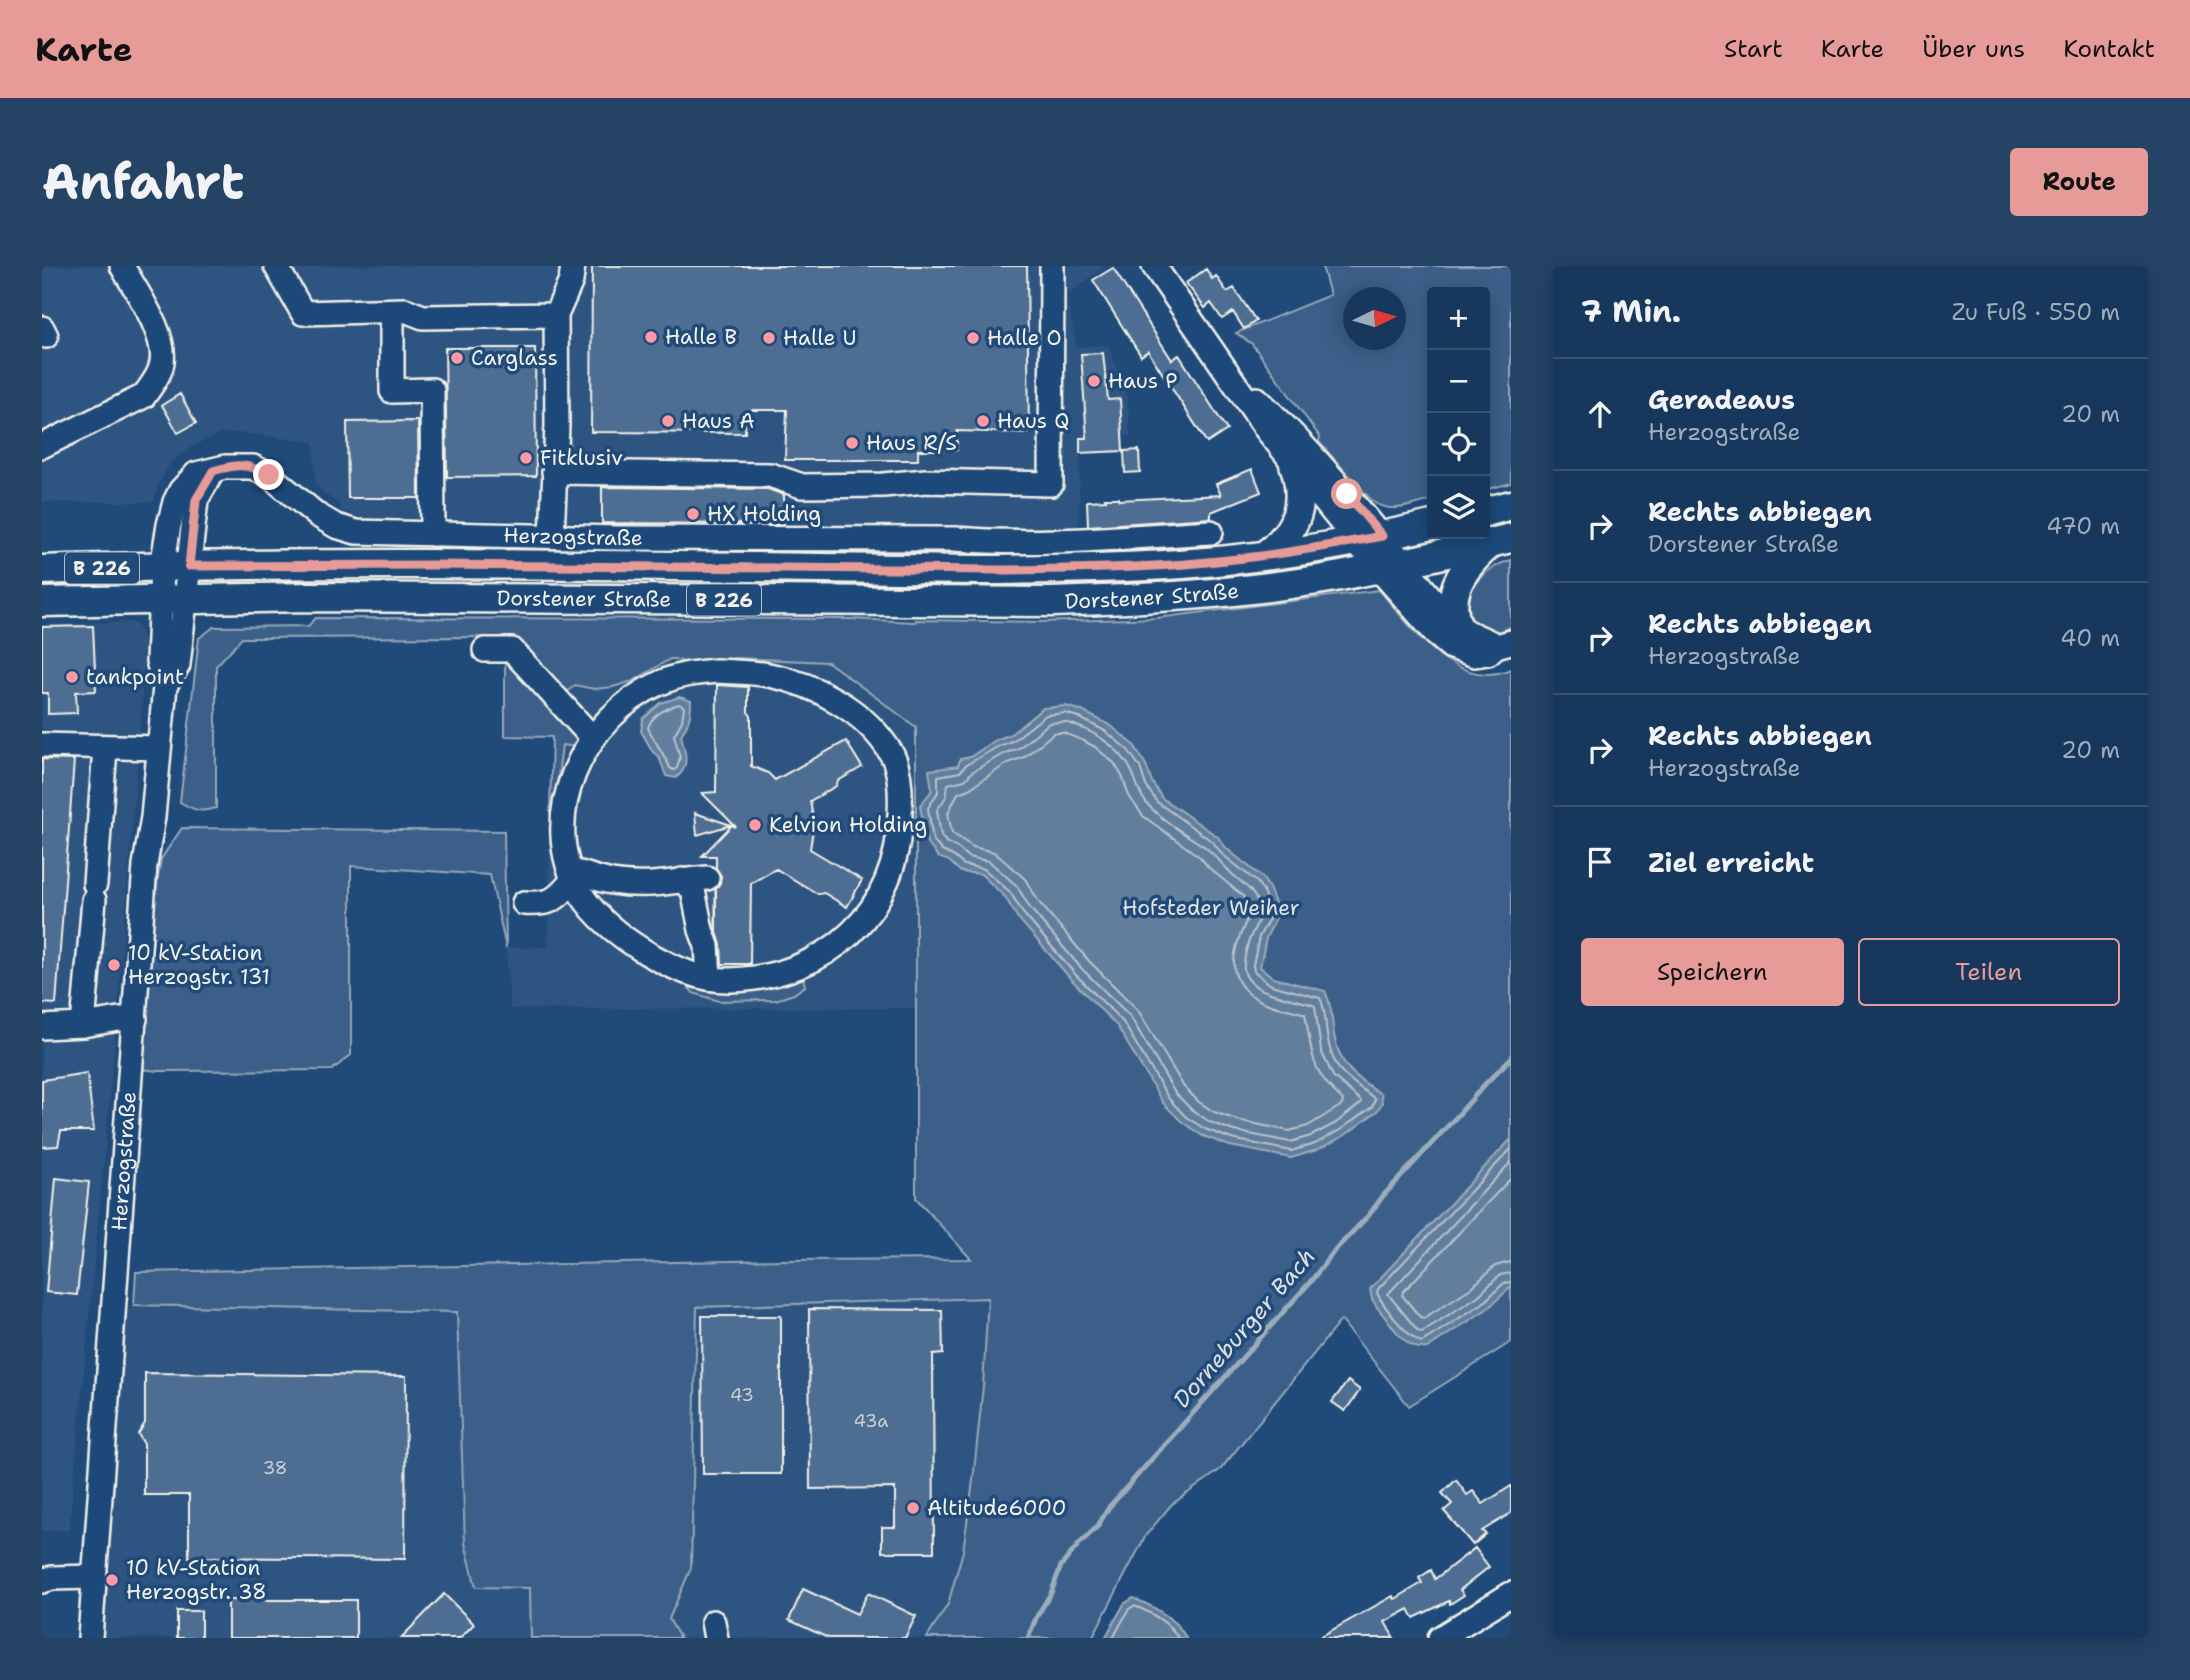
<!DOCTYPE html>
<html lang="de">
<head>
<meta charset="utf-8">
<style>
  body { margin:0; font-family:"Shantell Sans",sans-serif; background:#244365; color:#f1f3f6 }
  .controls { position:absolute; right:21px; top:21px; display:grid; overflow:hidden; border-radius:7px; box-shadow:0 4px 18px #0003 }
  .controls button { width:63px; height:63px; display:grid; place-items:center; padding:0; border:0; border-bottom:2px solid #365272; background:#17385c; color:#f1f3f6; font:35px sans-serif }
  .compass { position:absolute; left:1301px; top:21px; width:63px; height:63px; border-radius:50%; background:#17385c; box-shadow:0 4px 18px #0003; rotate:85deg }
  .stop { position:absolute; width:21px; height:21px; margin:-16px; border:5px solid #e69b98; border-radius:50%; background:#fff }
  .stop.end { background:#e69b98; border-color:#fff; box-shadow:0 2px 7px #0008 }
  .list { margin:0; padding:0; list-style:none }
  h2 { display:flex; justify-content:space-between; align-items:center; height:91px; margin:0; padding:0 28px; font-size:30px }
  h2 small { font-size:23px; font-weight:400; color:#9eacbb }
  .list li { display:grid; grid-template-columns:46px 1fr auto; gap:21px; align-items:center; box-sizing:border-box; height:112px; padding:0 28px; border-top:2px solid #365272 }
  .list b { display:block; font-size:26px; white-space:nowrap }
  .list p { margin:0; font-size:23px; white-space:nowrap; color:#9eacbb }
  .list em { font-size:23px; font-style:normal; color:#9eacbb }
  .actions { display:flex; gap:14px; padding:21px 28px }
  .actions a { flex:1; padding:16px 0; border:2px solid #e69b98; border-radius:7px; text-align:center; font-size:24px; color:#e69b98 }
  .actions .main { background:#e69b98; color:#111 }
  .icon { flex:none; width:38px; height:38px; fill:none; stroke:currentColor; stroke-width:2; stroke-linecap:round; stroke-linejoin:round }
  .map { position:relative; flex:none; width:1469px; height:1372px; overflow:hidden; border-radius:7px }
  header { display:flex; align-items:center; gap:42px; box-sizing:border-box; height:98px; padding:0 35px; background:#e69b98; color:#111 }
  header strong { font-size:33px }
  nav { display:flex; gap:38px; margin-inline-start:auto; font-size:24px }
  .intro { display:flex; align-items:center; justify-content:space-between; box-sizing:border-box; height:168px; padding:0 42px }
  h1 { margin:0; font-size:49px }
  .button { padding:18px 32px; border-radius:7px; background:#e69b98; color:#111; font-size:24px; font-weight:700 }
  main { display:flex; gap:42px; padding:0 42px }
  aside { flex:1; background:#17385c; border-radius:7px; box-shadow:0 4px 18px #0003 }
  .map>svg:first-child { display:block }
</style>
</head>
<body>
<header>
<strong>Karte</strong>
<nav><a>Start</a><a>Karte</a><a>Über uns</a><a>Kontakt</a></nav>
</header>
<div class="intro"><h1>Anfahrt</h1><a class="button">Route</a></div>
<main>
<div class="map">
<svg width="1469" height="1372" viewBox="0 0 1469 1372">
  <rect width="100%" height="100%" fill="#1f4a7a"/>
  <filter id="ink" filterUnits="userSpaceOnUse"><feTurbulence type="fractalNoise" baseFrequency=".0143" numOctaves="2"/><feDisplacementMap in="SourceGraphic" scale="14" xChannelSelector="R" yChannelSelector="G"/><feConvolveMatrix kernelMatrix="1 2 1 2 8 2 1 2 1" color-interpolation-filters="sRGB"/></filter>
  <g filter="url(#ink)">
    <path fill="#2d5581" d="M 0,0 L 1063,0 L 1024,30 L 1035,81 L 1066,79 L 1086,132 L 1088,170 L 1038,173 L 1037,263 L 322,252 L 299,245 L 297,238 L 281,227 L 273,217 L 272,176 L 201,167 L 180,167 L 151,180 L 129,196 L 116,219 L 112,236 L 0,236 Z
      M 89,356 L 96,360 L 103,375 L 99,451 L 72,785 L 27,1264 L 0,1265 L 0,359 Z
      M 693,392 L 786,396 L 876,463 L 875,742 L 468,743 L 464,682 L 506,681 L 508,546 L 512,542 L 520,479 L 512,436 L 533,419 L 552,423 L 571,421 L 591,415 L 628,393 L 660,397 Z
      M 947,1032 L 941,1120 L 931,1215 L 921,1285 L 906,1338 L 885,1372 L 638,1372 L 627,1353 L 649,1301 L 654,1041 Z
      M 92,1039 L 415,1046 L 423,1277 L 488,1322 L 489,1372 L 55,1372 L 79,1052 Z"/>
    <path fill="#3a5f88" stroke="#97a8b8" stroke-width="2" fill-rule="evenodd" d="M 1280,0 L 1469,0 L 1469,217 L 1443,224 L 1443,26 L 1390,26 L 1390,234 C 1369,239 1349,249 1330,235 L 1277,176 L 1278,171 L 1210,78 L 1194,67 L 1288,29 ZM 1311,32 L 1353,32 L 1353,74 L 1311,74 Z
      M 1469,294 L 1469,361 L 1451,367 L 1430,359 L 1420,336 C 1433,315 1445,301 1469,294 Z
      M 1337,324 C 1369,360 1413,427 1469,403 L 1469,1076 L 1367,1140 L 1299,1054 L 1179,1203 L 1129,1239 L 1104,1269 L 1050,1372 L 885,1372 L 906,1338 L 921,1285 L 931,1215 L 941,1120 L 946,1032 L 655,1041 L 649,1302 L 627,1353 L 638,1372 L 489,1372 L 488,1322 L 434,1321 L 423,1277 L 415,1046 L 92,1039 L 94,1006 L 743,994 L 929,993 L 874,932 L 874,461 L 786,396 L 693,392 L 660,397 L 641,396 L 633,393 L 628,393 L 591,415 L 571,421 L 552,423 L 533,419 L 513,436 L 540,463 L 534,481 L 520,479 L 512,542 L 508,546 L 510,471 L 463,470 L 463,387 L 442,371 L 200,372 L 174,400 L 174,542 C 159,547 151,544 138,536 L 157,372 L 172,361 L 266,360 L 274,352 L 809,353 L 873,356 L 874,354 L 998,356 L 1115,352 Z
      M 140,562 L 462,565 L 464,682 L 448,609 L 309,600 L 309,789 L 290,804 L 117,805 L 97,803 L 111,643 L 119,593 Z
      M 673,618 L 673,668 L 677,671 L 677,698 L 704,698 L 710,705 L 760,706 L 763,720 L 752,728 L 733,734 L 677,735 L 651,727 L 645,719 L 648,712 L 665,717 L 654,622 Z"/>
    <path fill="#627e9d" stroke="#9cacbb" stroke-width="2" d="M 637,431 L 649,435 C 649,449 647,458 639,469 C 643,486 649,500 634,512 L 624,510 L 617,491 L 611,486 L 599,465 L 601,453 L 619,437 Z
      M 1024,440 L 1038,444 L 1068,459 L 1092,479 L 1104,499 L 1110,516 L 1120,532 L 1176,571 L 1185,583 L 1220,611 L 1227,622 L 1235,642 L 1233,654 L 1224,672 L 1218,701 L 1232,712 L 1283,725 C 1289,738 1290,749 1291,763 C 1296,799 1311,810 1339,828 L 1340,837 L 1335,845 L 1302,870 L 1275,884 L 1249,892 L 1188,880 L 1161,870 L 1140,856 L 1121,837 L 1075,760 L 1028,712 L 975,651 L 963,631 L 939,608 L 919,606 L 907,595 L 896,591 L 885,577 L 878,540 L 890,524 L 887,504 L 916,500 L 918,493 L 928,491 L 954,474 L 969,468 L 1001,442 Z
      M 1469,873 L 1469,1021 L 1445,1043 L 1385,1082 C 1364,1086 1347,1055 1335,1041 L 1330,1033 L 1328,1023 Z
      M 1091,1332 C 1111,1340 1134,1352 1144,1372 L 1063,1372 L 1082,1338 Z"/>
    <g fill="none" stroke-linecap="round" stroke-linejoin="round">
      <path stroke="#bac3ca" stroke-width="2" d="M 637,438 L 642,441 L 640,455 L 632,469 L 638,491 L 635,502 L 632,504 L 628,502 C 622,488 613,476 606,462 C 609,449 625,442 637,438 Z
        M 1023,447 L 1036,451 L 1063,465 L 1086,484 L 1098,501 L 1104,520 L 1115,536 L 1171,576 L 1180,588 L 1215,616 L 1221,625 L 1228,643 L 1227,653 L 1217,671 L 1211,699 L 1212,705 L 1229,719 L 1278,732 C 1284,744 1283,756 1285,769 C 1291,808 1306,811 1333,833 L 1330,841 L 1298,864 L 1273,878 L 1249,885 L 1190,873 L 1163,863 L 1144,851 L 1127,833 L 1081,756 L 1033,708 L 981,647 L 968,626 L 942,603 L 922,599 L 911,590 L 900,585 L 891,574 L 886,542 L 896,526 L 896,510 L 918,506 L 924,499 L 957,480 L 972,474 L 1004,449 Z
        M 1022,456 C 1048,462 1079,481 1090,506 C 1096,519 1098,533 1110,543 C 1125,558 1145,569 1163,581 C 1172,588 1181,599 1190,608 C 1205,621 1212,624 1219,645 C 1217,657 1208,668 1205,681 C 1204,687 1201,696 1202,703 C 1206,730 1254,731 1273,740 L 1279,785 L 1291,810 L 1319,835 L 1318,838 L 1294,857 L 1269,870 L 1248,876 L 1192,865 L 1168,856 L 1150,844 L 1133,827 L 1088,750 L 1039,702 L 988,642 L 975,620 L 947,595 L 926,591 L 916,582 L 905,577 L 899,570 L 895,544 L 904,531 L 906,518 L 923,514 L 930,506 L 961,488 L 977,482 L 1007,457 Z
        M 1012,467 L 1022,467 L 1042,475 L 1053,481 L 1072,497 L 1080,510 L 1087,530 L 1101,550 L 1158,591 L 1167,602 L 1201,630 L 1208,646 C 1193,680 1176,715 1221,736 C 1234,742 1250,743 1263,748 C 1271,789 1267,804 1301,834 L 1300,839 L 1266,860 L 1247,865 L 1195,854 L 1172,846 L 1157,836 L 1142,821 L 1096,744 L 1047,695 L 997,636 L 983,613 L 952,586 L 931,581 L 910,567 L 906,547 L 916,527 L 927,523 L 966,497 L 982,491 Z
        M 1469,883 L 1336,1023 L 1335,1027 C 1341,1040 1366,1072 1380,1076 L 1441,1037 L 1462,1017 L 1469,1016
        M 1469,896 L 1346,1028 L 1376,1065 L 1380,1066 L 1436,1030 L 1458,1009 L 1469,1007
        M 1469,912 L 1361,1026 L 1360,1029 L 1378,1051 L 1382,1052 L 1429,1022 L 1453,1000 L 1469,996
        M 1071,1372 L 1087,1343 L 1092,1340 C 1107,1345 1129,1358 1136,1372"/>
      <path stroke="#9cacbb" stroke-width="5" d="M 986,1372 L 994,1352 L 1009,1327 L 1019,1300 L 1037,1278 L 1055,1261 L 1067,1241 L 1269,1015 L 1293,984 L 1327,949 L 1341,930 L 1417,848 L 1444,817 L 1469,792"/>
    </g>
    <path fill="#4d6e92" stroke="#f4f1e8" stroke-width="2" d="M 550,0 L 985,0 L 987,167 L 915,165 L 915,184 L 876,184 L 876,194 L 743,194 L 745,144 L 704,144 L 703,167 L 549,166 Z
      M 1071,2 L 1130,94 L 1137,89 L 1185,164 L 1165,177 L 1106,85 L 1099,90 L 1051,14 Z
      M 1164,3 L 1170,13 L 1174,10 L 1185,26 L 1192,22 L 1214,55 L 1202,63 L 1191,46 L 1180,53 L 1169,37 L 1163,42 L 1144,17 Z
      M 403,82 L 493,82 L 494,210 L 405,211 Z
      M 1061,87 L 1066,134 L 1078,133 L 1081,185 L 1038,187 L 1038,172 L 1045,172 L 1039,88 Z
      M 138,128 L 154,157 L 136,167 L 120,139 Z
      M 376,155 L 377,232 L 306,232 L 305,156 Z
      M 1097,184 L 1098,206 L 1083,207 L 1082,185 Z
      M 1210,203 L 1219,226 L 1169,246 L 1169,252 L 1046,260 L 1045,235 L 1064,234 L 1063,232 L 1076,232 L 1077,234 L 1179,229 L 1174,218 Z
      M 560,221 L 726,223 L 742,229 L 742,258 L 560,257 Z
      M 51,360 L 54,425 L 34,426 L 35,447 L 6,448 L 6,427 L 0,427 L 0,361 Z
      M 675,419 L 706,421 L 706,446 L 709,450 L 709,500 L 726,507 L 733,514 L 804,475 L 820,501 L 796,515 L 794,520 L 768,535 L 772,557 L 768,583 L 820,614 L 805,641 L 782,627 L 776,628 L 734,603 L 709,617 L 708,698 L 680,698 L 679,679 L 674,663 L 674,623 L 678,617 L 679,610 L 674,602 L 674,590 L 660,590 L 690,559 L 694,561 L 660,527 L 674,526 Z
      M 0,493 L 32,494 L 14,738 L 0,737 Z
      M 653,547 L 689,559 L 655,569 Z
      M 45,807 L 52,865 L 19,865 L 16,880 L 0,881 L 0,814 Z
      M 14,912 L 47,916 L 35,1029 L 4,1026 Z
      M 767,1043 L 900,1044 L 901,1088 L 891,1089 L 892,1286 L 840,1286 L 840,1261 L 853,1261 L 853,1222 L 768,1223 Z
      M 660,1050 L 739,1050 L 739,1208 L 661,1208 Z
      M 103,1107 L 364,1110 L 363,1293 L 147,1291 L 147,1229 L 102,1229 L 102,1178 L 96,1168 L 103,1157 Z
      M 1306,1115 L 1318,1124 L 1303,1145 L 1290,1136 Z
      M 1414,1214 L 1425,1229 L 1431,1225 L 1441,1238 L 1469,1220 L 1469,1247 L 1440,1265 L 1444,1268 L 1431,1279 L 1402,1245 L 1410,1238 L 1400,1227 Z
      M 1433,1282 L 1447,1301 L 1418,1324 L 1422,1329 L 1408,1338 L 1407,1335 L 1372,1352 L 1367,1343 L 1343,1356 L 1352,1372 L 1276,1372 L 1351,1330 L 1353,1333 L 1380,1317 L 1377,1312 L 1389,1304 L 1393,1313 Z
      M 761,1323 L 815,1348 L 826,1327 L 874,1350 L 863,1372 L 786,1372 L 747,1354 Z
      M 402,1328 L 432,1358 L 418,1372 L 359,1372 Z
      M 186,1334 L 314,1334 L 314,1372 L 186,1372 Z
      M 135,1345 L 159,1345 L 159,1372 L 135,1372 Z"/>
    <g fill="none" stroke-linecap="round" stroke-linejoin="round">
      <g stroke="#f4f1e8" stroke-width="28">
        <g id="minor">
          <path d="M 234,0 L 261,47 L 363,44 L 381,51 L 514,49"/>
          <path d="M 1112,0 L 1225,164 L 1336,302 L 1396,370 L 1409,381 L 1433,389 L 1446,387 L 1454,380 L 1469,376"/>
          <path d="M 350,45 L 350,125 L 390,124 L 391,268"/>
          <path d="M 0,62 L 4,70"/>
          <path d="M 1215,133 C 1261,176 1301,223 1340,271 C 1365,301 1388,335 1417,360 C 1430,371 1442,371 1454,380"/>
          <path d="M 0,180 L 102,130 C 108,121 116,112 119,101 C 128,72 94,25 80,0"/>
          <path d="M 512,206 L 728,209 L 760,220 L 841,219 L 884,215 L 1009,218 L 1010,0"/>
          <path d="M 510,270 L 515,159 L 514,49 L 529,15 L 531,0"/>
          <path d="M 443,384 L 470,384 L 545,466 L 552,471"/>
          <path d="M 675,405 C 692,406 710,406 727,409 C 773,418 824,445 849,487 C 859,504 859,529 858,548 C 857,646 785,711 689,714 C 659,715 631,702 605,687 C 580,672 555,653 539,628 C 492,552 542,450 618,417 C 637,408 655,407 675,405 Z"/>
          <path d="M 123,420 L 136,399 L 154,234 L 171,205"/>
          <path d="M 0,479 L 117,482"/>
          <path d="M 640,614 L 651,624 L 659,664 L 665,680 L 667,712"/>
          <path d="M 53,618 L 63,482"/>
          <path d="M 482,637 C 517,639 515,629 538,607 C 548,610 559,614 570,616 C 602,622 633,615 665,612"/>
          <path d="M 41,759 L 52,634"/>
          <path d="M 0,761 L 41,759 L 77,753 L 93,753"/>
          <path d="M 0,1315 L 10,1312 L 52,1311"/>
          <path d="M 671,1356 L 674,1372"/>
          <path id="s1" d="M 48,1372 L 103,599 L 111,551 L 123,420 L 116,395 L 120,301 L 127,259 L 133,236 L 139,224 L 154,208 L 183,201 L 211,201 L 227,209 L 275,249 L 294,260 L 314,266 L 576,272 L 913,273 C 998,280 1084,271 1169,266"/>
          <path d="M 1398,1372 L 1469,1328"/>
        </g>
      </g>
      <g stroke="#f4f1e8" stroke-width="33">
        <g id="major">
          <path d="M 1443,246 L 1469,239"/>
          <path d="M 1223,289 C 1256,265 1265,236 1252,198"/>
          <path d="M 0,304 C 318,292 637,301 956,304 C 1025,303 1095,302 1164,296 C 1240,290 1316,276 1390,259"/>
          <path id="s2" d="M 0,336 L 267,331 L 1011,336 C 1102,333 1192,328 1282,313 C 1345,302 1407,287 1469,272"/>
          <path d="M 1415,359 C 1402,324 1425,297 1450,276"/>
        </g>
      </g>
      <use href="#minor" stroke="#1f4a7a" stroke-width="23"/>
      <use href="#major" stroke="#1f4a7a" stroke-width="28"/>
    </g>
  </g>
  <g fill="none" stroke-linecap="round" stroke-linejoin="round" filter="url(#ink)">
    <path stroke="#e69b98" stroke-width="9" d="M 227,209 C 205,197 195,198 171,205 L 154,234 L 147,300 L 393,299 L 956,304 C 1025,303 1095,303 1165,296 C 1223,291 1282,281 1340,270 L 1305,228"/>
  </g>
  <g fill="#ff9aa2" stroke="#1f4a7a" stroke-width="2.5">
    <circle cx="609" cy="71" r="7"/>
    <circle cx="727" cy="72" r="7"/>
    <circle cx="931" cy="72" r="7"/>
    <circle cx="415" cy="92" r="7"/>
    <circle cx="1052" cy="115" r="7"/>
    <circle cx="626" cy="155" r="7"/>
    <circle cx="941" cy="155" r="7"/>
    <circle cx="810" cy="177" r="7"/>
    <circle cx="484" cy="192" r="7"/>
    <circle cx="651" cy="248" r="7"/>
    <circle cx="30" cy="411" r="7"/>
    <circle cx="713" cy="559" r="7"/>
    <circle cx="72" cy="699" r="7"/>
    <circle cx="871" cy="1242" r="7"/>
    <circle cx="70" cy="1314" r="7"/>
  </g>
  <g text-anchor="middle" stroke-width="7" stroke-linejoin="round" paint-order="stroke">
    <g font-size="18" fill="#cad0d2">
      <text x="700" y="1135">43</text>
      <text x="829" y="1161">43a</text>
      <text x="233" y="1208">38</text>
    </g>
    <g fill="#1f4a7a" stroke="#b4bfc7" stroke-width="2">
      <rect x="23" y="286.5" width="74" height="31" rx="5"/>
      <rect x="645" y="318.5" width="74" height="31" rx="5"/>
    </g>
    <g font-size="19" font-weight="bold" fill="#f4f1e8">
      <text x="60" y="309">B 226</text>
      <text x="682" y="341">B 226</text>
    </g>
    <g font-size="21" fill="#f4f1e8" stroke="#1f4a7a" text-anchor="start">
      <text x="623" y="78">Halle B</text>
      <text x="741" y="79">Halle U</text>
      <text x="945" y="79">Halle O</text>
      <text x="429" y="99">Carglass</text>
      <text x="1066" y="122">Haus P</text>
      <text x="640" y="162">Haus A</text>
      <text x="955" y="162">Haus Q</text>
      <text x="824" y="184">Haus R/S</text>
      <text x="498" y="199">Fitklusiv</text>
      <text x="665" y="255">HX Holding</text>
      <text x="44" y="418">tankpoint</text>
      <text x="727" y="566">Kelvion Holding</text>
      <text x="86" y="694">10 kV-Station<tspan x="86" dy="24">Herzogstr. 131</tspan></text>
      <text x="885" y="1249">Altitude6000</text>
      <text x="84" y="1309">10 kV-Station<tspan x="84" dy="24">Herzogstr. 38</tspan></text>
    </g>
    <g font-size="21" fill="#f4f1e8" stroke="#1f4a7a">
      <text dy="7" stroke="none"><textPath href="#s1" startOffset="1575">Herzogstraße</textPath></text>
      <text dy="7" stroke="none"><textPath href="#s2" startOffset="1110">Dorstener Straße</textPath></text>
      <text dy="7" stroke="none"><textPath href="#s2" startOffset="542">Dorstener Straße</textPath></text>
      <text dy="7" stroke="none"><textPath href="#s1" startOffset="478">Herzogstraße</textPath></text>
    </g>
    <g font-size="21" fill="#e1e2de" stroke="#1f4a7a">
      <text x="1169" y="649">Hofsteder Weiher</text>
    </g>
    <g font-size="23" font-style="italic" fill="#dee0dd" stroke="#1f4a7a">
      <text transform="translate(1202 1062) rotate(-49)" y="8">Dorneburger Bach</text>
    </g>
  </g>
</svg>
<div class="controls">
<button>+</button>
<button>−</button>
<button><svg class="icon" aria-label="locate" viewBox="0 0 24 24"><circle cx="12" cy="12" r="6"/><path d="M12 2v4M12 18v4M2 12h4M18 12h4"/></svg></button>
<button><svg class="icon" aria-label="layers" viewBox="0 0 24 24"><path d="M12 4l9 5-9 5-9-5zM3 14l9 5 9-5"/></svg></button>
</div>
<svg class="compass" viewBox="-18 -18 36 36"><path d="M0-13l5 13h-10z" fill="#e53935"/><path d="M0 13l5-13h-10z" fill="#9eacbb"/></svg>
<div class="stop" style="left:1305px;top:228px"></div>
<div class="stop end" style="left:227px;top:209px"></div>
</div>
<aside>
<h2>7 Min.<small>Zu Fuß · 550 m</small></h2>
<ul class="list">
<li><svg class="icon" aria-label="ahead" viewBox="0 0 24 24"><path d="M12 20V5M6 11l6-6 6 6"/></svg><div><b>Geradeaus</b><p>Herzogstraße</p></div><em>20 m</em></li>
<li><svg class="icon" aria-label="right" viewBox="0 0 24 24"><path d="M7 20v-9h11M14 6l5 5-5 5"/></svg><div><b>Rechts abbiegen</b><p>Dorstener Straße</p></div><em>470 m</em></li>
<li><svg class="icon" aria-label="right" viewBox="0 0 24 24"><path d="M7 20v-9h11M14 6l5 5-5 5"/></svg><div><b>Rechts abbiegen</b><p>Herzogstraße</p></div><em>40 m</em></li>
<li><svg class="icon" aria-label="right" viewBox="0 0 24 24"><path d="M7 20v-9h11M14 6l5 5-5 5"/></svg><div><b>Rechts abbiegen</b><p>Herzogstraße</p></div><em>20 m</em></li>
<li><svg class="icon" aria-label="arrive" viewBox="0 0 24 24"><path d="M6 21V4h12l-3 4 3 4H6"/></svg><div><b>Ziel erreicht</b></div></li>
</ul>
<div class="actions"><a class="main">Speichern</a><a>Teilen</a></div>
</aside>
</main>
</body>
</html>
